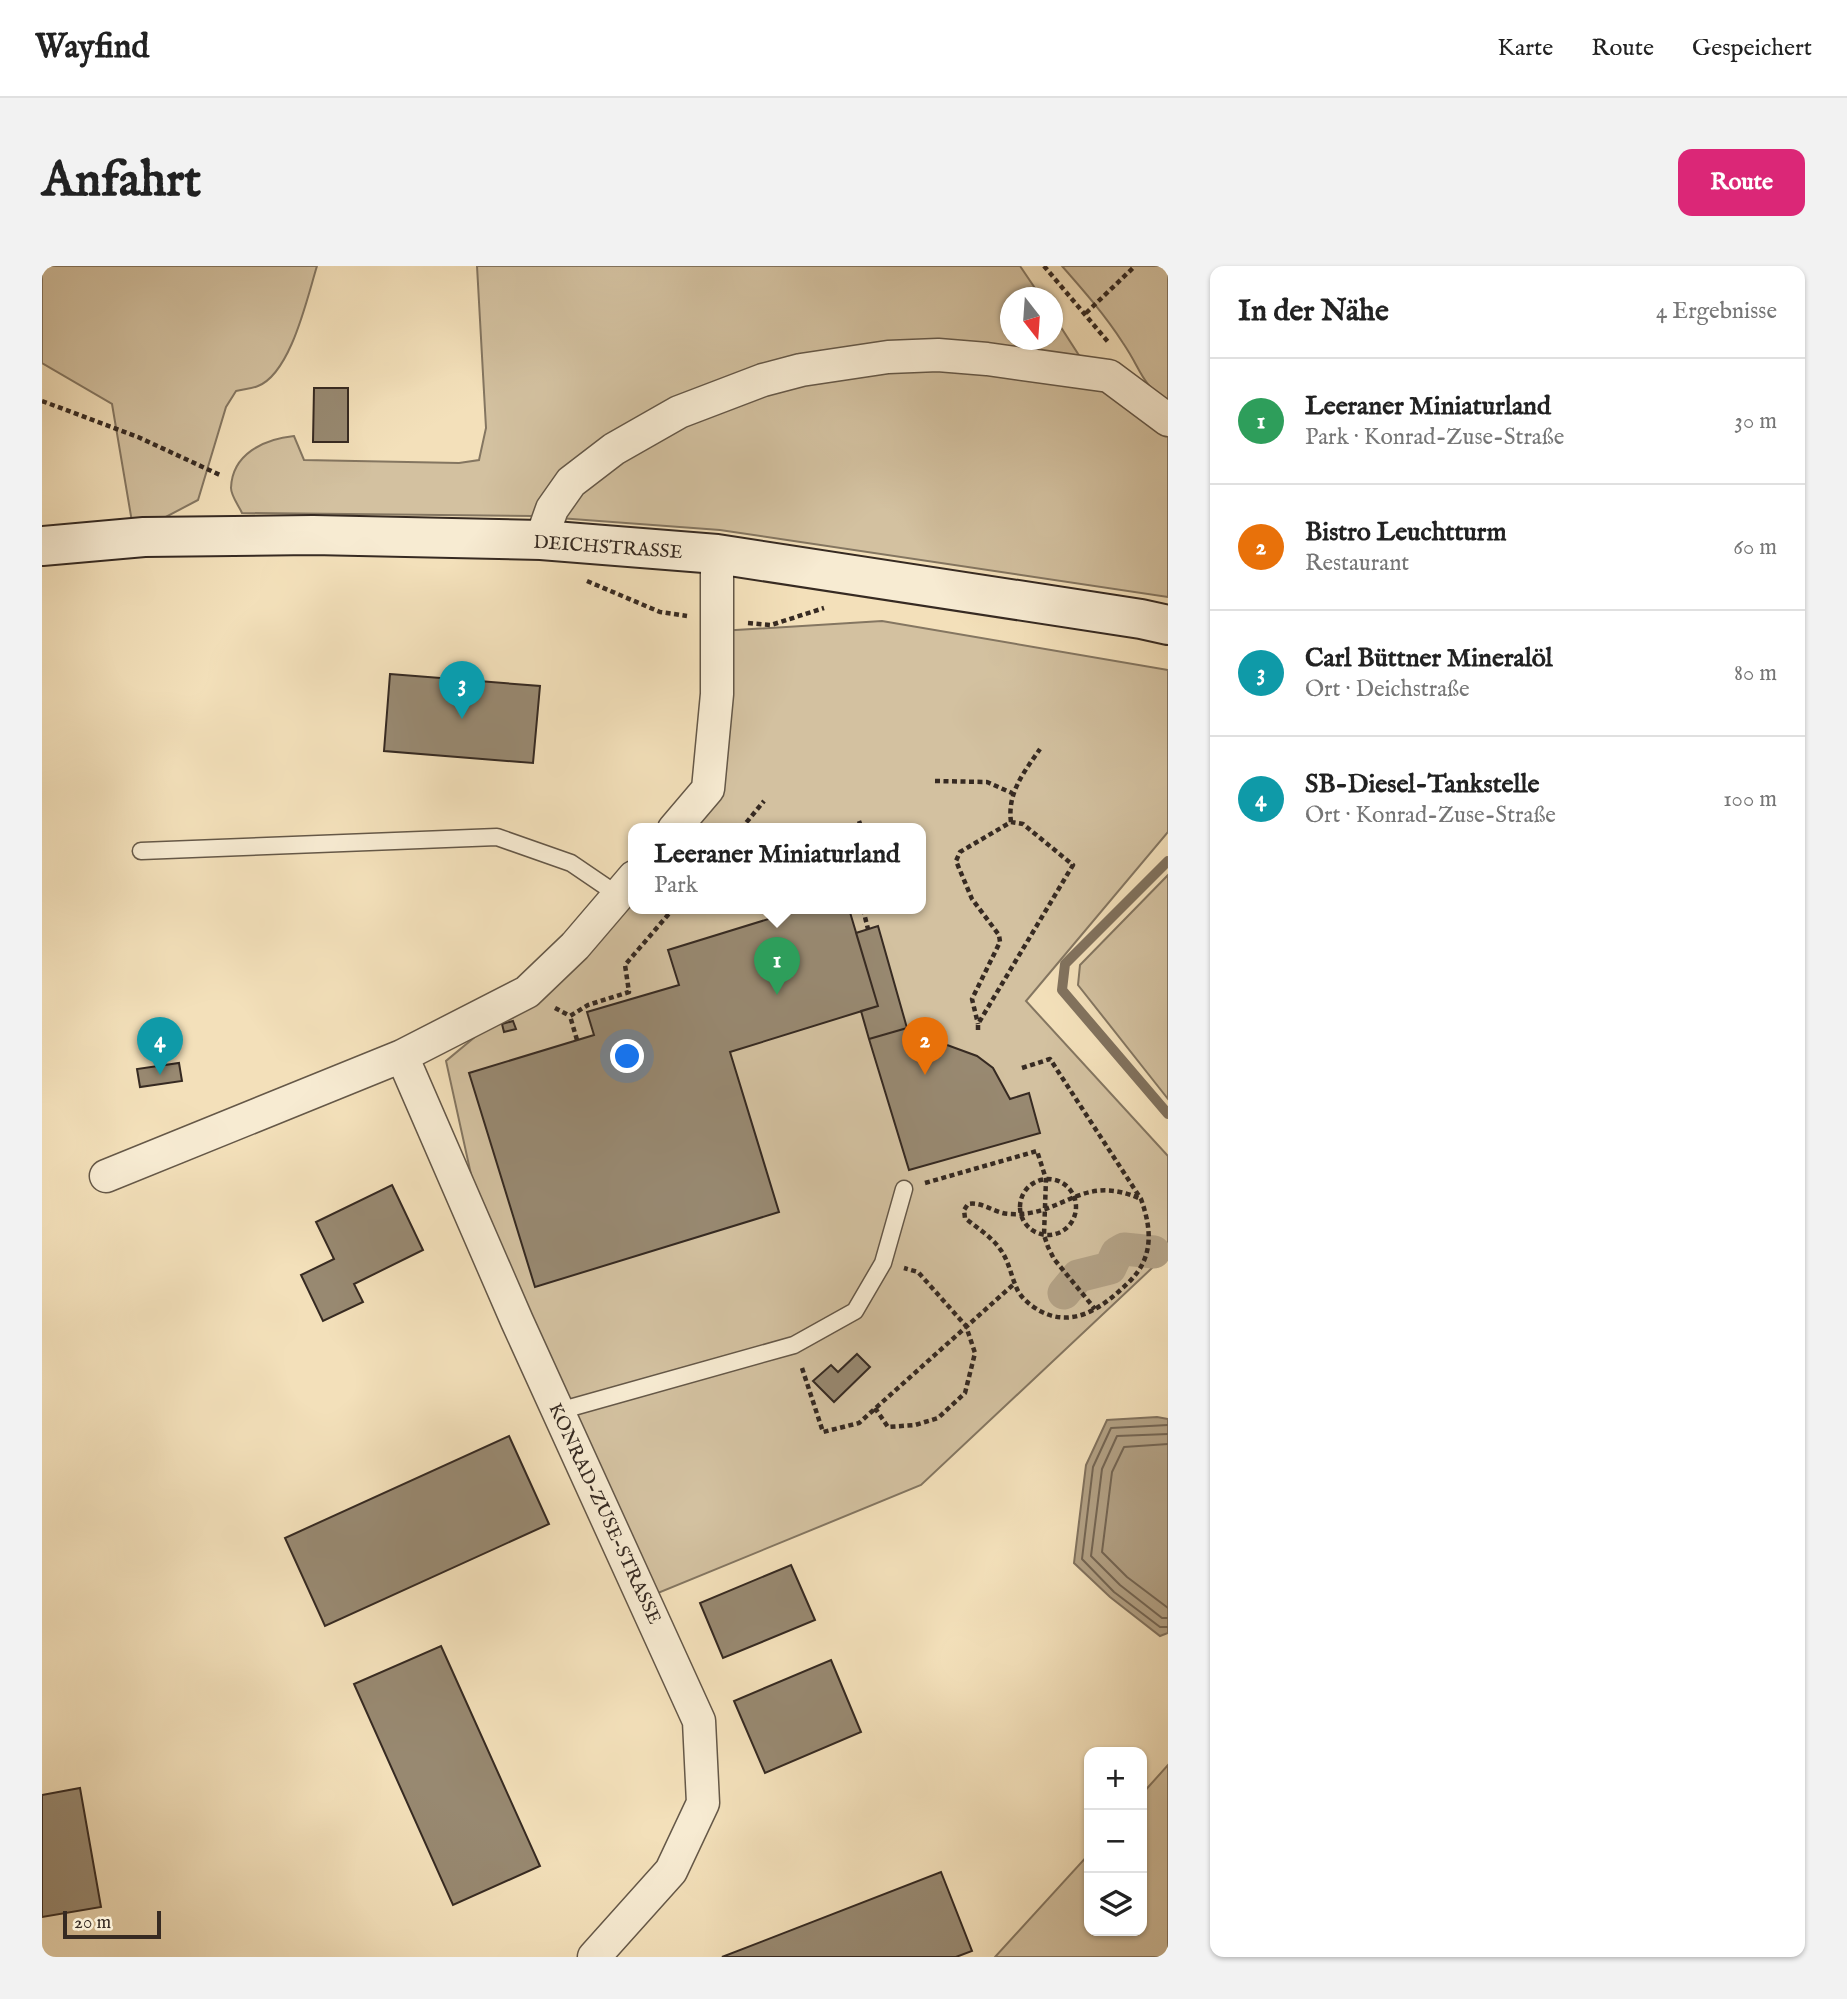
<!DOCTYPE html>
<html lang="de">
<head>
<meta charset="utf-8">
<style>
  body { margin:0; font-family:"IM FELL English",serif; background:#f2f2f2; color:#222 }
  .controls { position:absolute; right:21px; bottom:21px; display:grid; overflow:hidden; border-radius:14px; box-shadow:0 2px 5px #0004 }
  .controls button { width:63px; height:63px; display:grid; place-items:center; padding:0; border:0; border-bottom:2px solid #e0e0e0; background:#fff; color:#222; font:35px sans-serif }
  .compass { position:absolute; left:958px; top:21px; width:63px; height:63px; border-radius:50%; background:#fff; box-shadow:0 2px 5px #0004; rotate:163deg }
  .scale { position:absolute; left:21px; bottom:18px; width:98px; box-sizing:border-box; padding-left:7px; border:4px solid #362a22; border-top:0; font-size:19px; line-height:24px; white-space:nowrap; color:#362a22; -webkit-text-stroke:5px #f7ebd2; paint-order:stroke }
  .you { position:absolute; left:586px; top:791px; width:24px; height:24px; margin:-18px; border:5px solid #fff; border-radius:50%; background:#1a73e8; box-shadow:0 0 0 10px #1a73e833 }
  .badge { display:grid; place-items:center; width:46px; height:46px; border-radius:50%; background:#db2777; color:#fff; font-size:23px; font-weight:700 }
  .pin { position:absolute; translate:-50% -58px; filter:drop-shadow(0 2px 4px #0008) }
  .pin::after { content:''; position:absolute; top:37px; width:24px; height:21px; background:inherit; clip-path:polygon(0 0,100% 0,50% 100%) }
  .popup { position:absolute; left:586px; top:557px; width:298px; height:91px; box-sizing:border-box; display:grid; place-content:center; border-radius:14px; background:#fff; filter:drop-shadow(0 2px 5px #0005); font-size:23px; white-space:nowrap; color:#767676 }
  .popup b { font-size:26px; color:#222 }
  .popup::after { content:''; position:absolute; left:50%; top:100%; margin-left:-14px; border:14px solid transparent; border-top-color:#fff }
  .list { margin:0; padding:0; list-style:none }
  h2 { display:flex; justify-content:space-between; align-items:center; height:91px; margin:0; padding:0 28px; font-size:30px }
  h2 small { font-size:23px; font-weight:400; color:#767676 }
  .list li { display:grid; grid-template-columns:46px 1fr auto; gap:21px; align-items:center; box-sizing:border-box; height:126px; padding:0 28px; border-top:2px solid #e0e0e0 }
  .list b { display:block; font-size:26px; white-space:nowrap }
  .list p { margin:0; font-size:23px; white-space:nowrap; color:#767676 }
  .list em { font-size:23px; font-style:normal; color:#767676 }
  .icon { flex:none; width:38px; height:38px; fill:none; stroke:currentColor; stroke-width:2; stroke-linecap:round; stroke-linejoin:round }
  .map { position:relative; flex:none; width:1126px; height:1691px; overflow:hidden; border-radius:14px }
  header { display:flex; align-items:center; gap:42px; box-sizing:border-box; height:98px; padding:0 35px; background:#fff; border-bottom:2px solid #e0e0e0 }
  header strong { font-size:33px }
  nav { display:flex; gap:38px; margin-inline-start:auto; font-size:24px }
  .intro { display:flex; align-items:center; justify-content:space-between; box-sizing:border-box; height:168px; padding:0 42px }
  h1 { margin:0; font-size:49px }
  .button { padding:18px 32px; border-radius:14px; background:#db2777; color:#fff; font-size:24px; font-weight:700 }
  main { display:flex; gap:42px; padding:0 42px }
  aside { flex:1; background:#fff; border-radius:14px; box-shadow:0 2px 5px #0004 }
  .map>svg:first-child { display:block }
</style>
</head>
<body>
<header>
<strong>Wayfind</strong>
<nav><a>Karte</a><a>Route</a><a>Gespeichert</a></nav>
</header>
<div class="intro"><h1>Anfahrt</h1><a class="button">Route</a></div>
<main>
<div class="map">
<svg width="1126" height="1691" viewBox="0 0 1126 1691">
  <rect width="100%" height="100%" fill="#f3e0ba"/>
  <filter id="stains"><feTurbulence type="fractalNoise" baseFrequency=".00286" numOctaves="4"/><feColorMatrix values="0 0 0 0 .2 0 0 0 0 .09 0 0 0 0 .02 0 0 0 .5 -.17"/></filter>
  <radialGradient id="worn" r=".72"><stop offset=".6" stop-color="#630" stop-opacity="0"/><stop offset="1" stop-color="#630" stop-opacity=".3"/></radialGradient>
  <path fill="#d3c1a0" stroke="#847661" stroke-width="2" d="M 0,0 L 275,0 C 265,32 249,107 216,120 C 209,123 201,123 194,125 L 184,141 L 156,234 L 118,254 L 90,256 L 70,138 L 0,97 Z
    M 435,0 L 978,0 L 999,31 L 968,32 L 968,74 L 1010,74 L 1011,49 L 1060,125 L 1126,170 L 1126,331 L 678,264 L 490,250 L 200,247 C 197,240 189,230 189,222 C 190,188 222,173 252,170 L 262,194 L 417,197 L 437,194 L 444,162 Z
    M 1020,0 L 1126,0 L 1126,138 C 1097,114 1100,105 1081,77 C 1063,49 1042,25 1020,0 Z
    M 840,355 L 1126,404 L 1126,566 L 984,735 L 1126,890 L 1126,987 L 879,1219 L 616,1327 L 475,1023 L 430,913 L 404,795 L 522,697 L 591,617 L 592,643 L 878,643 L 878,563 L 639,563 L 669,529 L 678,365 Z
    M 1126,609 L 1126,833 L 1036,719 L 1038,699 Z
    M 1126,1499 L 1126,1691 L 953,1691 L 1047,1588 L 1047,1665 L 1100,1665 L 1100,1528 Z"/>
  <path fill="#b3a286" stroke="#81725e" stroke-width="2" d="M 1115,1151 L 1126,1153 L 1126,1367 L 1118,1370 L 1068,1331 L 1032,1297 L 1044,1199 L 1065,1154 Z"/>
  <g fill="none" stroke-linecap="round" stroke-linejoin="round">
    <path stroke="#746654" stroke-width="2" d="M 1126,1159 L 1069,1162 L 1051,1201 L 1040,1293 L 1072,1326 L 1118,1361 L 1126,1361
      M 1126,1168 L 1075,1170 L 1060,1203 L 1049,1290 L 1078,1319 L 1120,1352 L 1126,1352
      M 1126,1178 L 1082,1181 L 1070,1206 L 1060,1286 L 1085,1311 L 1126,1342"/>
    <path stroke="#81725e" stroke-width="10" d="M 1126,595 L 1023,698 L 1020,724 L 1126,848"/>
    <path stroke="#b3a286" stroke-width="33" d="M 1022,1027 L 1036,1010 L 1068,1002 L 1075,987 L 1082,983 L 1112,986"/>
  </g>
  <path fill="#988971" stroke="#362a22" stroke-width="2" d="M 272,122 L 306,122 L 306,176 L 271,176 Z
    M 348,408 L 498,420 L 491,497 L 342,485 Z
    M 759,643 L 807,643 L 836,740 L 688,786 L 737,946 L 493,1021 L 427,807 L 552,769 L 545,746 L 637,719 L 626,684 Z
    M 836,660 L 865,762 L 827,773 L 819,745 L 836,740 L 814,667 Z
    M 471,755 L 474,763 L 462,766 L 460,758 Z
    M 865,762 L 871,779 L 897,776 L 935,790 L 951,802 L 968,833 L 987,827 L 998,867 L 867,904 L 827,773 Z
    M 137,797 L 140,815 L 98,821 L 95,803 Z
    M 350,919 L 381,984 L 312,1018 L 321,1036 L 281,1055 L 259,1009 L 292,993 L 274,956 Z
    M 815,1088 L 828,1101 L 792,1136 L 771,1115 L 789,1099 L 796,1106 Z
    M 467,1170 L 507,1258 L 283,1360 L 243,1272 Z
    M 749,1299 L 773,1354 L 681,1392 L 658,1337 Z
    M 399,1380 L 498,1600 L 411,1639 L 312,1418 Z
    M 789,1394 L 819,1466 L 723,1507 L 692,1435 Z
    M 38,1522 L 59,1641 L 0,1651 L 0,1529 Z
    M 899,1606 L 930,1685 L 914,1691 L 680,1691 Z"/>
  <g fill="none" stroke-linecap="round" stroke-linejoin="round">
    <g stroke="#655848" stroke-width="19">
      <path id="service" d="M 99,585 L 455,571 L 529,597 L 576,629
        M 517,1145 L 752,1079 L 813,1045 L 841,997 L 862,923"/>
    </g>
    <g stroke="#655848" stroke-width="35">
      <path id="minor" d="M 499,274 L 510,243 L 529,216 L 572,183 L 637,146 L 721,114 L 759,104 L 846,91 L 896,89 L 945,93 L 1067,110 L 1126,154
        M 632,563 L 666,523 L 675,428 L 675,288
        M 360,790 L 475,1055 L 657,1455 L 661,1537 L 629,1605 L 552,1691
        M 64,910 L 360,790 L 485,726 L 533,680 L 592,611"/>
    </g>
    <g stroke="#362a22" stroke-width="42">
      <path id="secondary" d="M 0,280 L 102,271 L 271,269 L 499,274 L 675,288 L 1099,353 L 1126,359"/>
    </g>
    <path stroke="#362a22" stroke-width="4.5" stroke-dasharray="5 3.5" stroke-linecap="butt" d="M 1002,0 L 1067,77
      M 1044,47 L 1093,0
      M 0,135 L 96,171 L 178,209
      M 545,315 L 618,346 L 645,350
      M 706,357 L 729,359 L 782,342
      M 893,515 L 945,516 L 970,527
      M 817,555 L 820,563
      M 969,556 C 965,527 982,506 998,483
      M 699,563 L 722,535
      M 821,643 L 826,663
      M 513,742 L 528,750
      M 936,764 L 936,758 L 1031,599 L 981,558 L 969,556 L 918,586 L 914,595 L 930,633 L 957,669 L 958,676 L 930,733 L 936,758
      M 535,774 L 528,750 L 546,739 L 587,726 L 583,699 L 631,643
      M 980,802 L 1008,793 L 1099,933 C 1110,964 1112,992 1086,1017 C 1061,1041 1032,1063 998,1045 C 989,1040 979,1032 975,1023 C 969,1010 967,995 958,983 C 949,970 935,962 923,952 L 922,944 L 926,938 C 941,935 953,948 968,948 C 1022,951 1039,906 1099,933
      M978 941a28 28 0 1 1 56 0a28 28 0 1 1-56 0Z
      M 883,917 L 995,885 L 1004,913 L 1002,969 L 1006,981 L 1012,993 L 1053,1043
      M 760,1102 L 781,1166 L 817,1157 L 973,1017
      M 833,1142 L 846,1161 L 873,1159 L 896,1152 L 923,1127 L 933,1087 L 924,1060 L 876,1006 L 862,1002"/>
    <use href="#service" stroke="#f7ebd2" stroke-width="16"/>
    <use href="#minor" stroke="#f7ebd2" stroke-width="32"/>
    <use href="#secondary" stroke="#f7ebd2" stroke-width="38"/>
  </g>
  <g text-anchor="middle" stroke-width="7" stroke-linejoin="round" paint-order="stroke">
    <g font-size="19" fill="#362a22" stroke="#f7ebd2">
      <text transform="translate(566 280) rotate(4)" y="7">DEICHSTRASSE</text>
      <text transform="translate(564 1247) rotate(65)" y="7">KONRAD-ZUSE-STRASSE</text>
    </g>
  </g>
  <rect width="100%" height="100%" filter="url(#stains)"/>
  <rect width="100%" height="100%" fill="url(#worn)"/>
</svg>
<div class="controls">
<button>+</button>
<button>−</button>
<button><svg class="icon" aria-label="layers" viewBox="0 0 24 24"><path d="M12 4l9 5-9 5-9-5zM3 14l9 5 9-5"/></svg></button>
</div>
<svg class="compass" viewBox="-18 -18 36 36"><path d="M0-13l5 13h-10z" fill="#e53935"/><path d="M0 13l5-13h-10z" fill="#767676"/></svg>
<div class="scale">20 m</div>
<div class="you"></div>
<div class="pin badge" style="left:735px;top:729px;background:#2e9e5b">1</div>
<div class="popup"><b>Leeraner Miniaturland</b>Park</div>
<div class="pin badge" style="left:883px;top:809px;background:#e8710a">2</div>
<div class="pin badge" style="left:420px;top:453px;background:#0f9aa8">3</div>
<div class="pin badge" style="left:118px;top:809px;background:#0f9aa8">4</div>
</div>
<aside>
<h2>In der Nähe<small>4 Ergebnisse</small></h2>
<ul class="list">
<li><span class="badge" style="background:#2e9e5b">1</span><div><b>Leeraner Miniaturland</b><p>Park · Konrad-Zuse-Straße</p></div><em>30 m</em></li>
<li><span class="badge" style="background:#e8710a">2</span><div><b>Bistro Leuchtturm</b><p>Restaurant</p></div><em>60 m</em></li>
<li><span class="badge" style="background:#0f9aa8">3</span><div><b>Carl Büttner Mineralöl</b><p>Ort · Deichstraße</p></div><em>80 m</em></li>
<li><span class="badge" style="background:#0f9aa8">4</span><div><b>SB-Diesel-Tankstelle</b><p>Ort · Konrad-Zuse-Straße</p></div><em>100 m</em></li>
</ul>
</aside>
</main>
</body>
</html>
